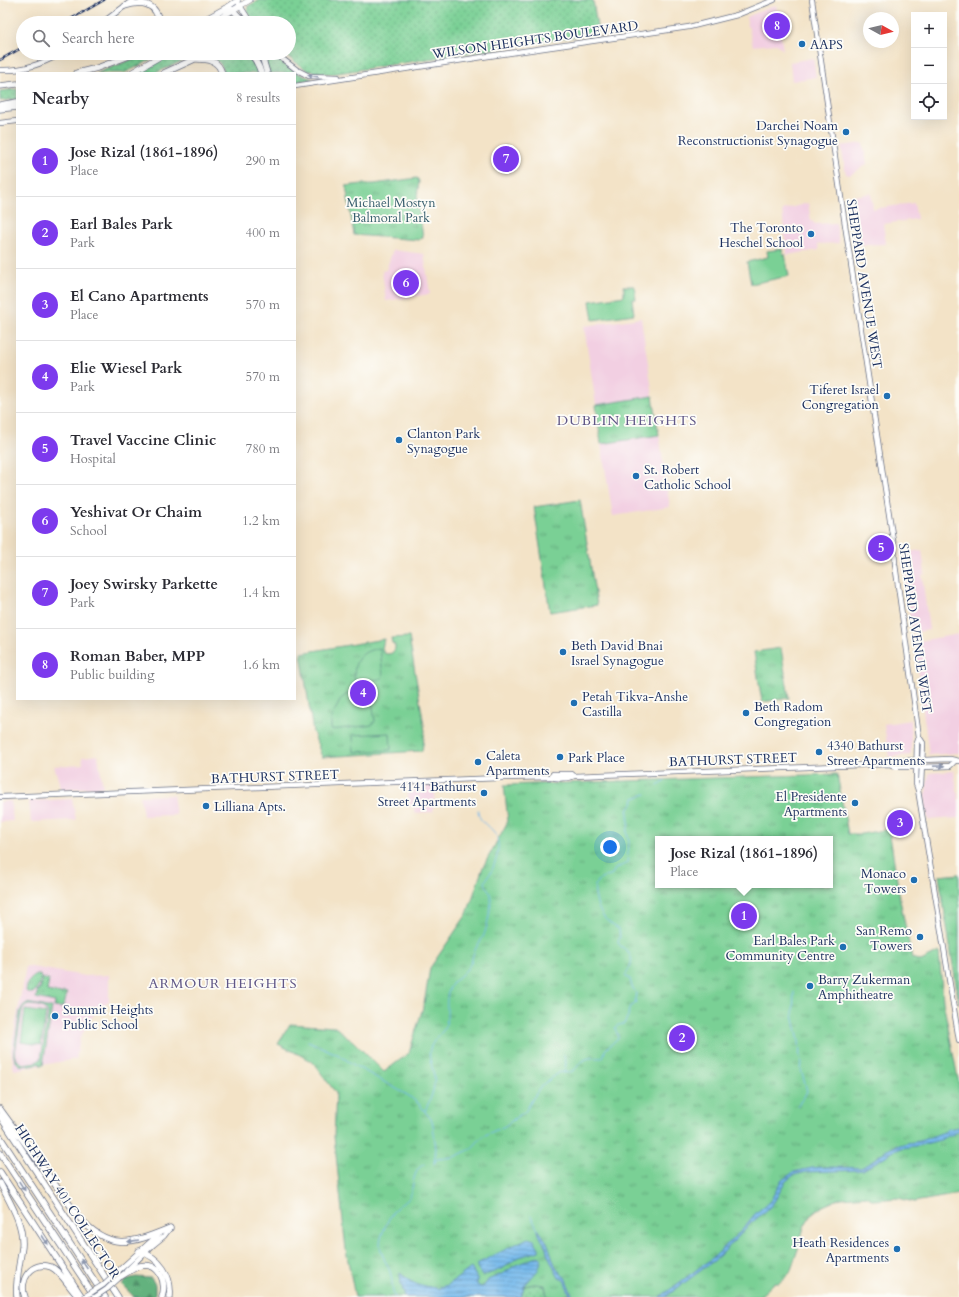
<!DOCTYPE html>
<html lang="en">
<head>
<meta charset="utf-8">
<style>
  body { margin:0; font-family:Cardo,serif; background:#f2f2f3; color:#2b2b33 }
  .controls { position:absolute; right:12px; top:12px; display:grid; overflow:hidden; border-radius:0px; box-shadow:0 4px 16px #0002 }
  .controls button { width:36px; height:36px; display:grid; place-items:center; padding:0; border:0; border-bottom:1px solid #e1e1e2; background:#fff; color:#2b2b33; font:20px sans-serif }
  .compass { position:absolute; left:863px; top:12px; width:36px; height:36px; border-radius:50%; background:#fff; box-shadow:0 4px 16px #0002; rotate:98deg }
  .you { position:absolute; left:610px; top:847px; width:14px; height:14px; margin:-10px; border:3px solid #fff; border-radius:50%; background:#1a73e8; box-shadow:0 0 0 6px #1a73e833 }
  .badge { display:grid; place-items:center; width:26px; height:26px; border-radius:50%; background:#7c3aed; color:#fff; font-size:13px; font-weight:700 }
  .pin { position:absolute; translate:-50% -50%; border:2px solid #fff; box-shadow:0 1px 4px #0006 }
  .popup { position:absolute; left:655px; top:836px; width:178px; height:52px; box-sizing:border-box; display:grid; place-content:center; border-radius:0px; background:#fff; filter:drop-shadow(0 1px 3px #0005); font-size:13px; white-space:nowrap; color:#7c7c81 }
  .popup b { font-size:15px; color:#2b2b33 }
  .popup::after { content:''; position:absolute; left:50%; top:100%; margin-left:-8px; border:8px solid transparent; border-top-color:#fff }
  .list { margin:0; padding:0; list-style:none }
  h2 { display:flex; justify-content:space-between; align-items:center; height:52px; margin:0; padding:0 16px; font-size:17px }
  h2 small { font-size:13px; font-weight:400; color:#7c7c81 }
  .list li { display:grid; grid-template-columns:26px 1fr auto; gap:12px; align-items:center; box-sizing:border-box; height:72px; padding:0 16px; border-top:1px solid #e1e1e2 }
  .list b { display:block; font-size:15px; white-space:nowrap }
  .list p { margin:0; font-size:13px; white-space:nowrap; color:#7c7c81 }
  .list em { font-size:13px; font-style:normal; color:#7c7c81 }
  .icon { flex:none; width:22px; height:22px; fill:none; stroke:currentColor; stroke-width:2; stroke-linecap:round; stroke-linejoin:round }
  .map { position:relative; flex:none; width:959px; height:1297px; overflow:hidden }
  .search { position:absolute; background:#fff; box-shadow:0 4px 16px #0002; left:16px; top:16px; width:280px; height:44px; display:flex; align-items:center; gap:10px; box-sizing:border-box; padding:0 14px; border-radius:22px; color:#7c7c81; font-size:15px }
  .panel { position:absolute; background:#fff; box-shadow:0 4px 16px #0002; left:16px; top:72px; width:280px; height:628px; border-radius:0px }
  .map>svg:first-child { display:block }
</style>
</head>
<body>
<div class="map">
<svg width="959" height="1297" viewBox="0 0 959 1297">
  <defs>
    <pattern id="grass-dots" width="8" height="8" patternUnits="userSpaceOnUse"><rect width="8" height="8" fill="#7ad095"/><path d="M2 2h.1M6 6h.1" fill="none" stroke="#63a97d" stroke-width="1.8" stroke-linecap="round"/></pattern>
    <pattern id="forest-firs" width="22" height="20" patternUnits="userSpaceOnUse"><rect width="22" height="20" fill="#63b27e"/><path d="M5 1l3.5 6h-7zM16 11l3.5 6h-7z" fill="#51916a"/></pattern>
    <pattern id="park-tufts" width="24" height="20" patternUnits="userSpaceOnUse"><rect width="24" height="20" fill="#7ad095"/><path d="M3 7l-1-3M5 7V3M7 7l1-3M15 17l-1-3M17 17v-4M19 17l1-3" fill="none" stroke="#63a97d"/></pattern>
    <pattern id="water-rules" width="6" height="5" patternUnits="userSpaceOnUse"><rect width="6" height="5" fill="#76baec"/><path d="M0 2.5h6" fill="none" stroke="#6098c2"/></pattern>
  </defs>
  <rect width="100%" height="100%" fill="#fdfcf7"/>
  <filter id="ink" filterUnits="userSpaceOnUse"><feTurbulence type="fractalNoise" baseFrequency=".025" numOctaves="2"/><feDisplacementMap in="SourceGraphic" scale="8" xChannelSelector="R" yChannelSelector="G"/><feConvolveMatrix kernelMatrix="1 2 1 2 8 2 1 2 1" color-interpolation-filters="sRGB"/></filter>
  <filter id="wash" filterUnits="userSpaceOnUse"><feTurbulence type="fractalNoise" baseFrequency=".012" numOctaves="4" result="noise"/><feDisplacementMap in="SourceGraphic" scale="16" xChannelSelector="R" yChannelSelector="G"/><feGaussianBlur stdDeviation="0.9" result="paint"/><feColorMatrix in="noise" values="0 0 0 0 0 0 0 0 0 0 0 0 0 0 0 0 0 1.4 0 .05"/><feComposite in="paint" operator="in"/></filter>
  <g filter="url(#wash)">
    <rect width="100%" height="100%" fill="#f3e3c7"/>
    <path fill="#f2cfe2" d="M 776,5 L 783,50 L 776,44 L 753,46 L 746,17 Z
      M 813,58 L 816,77 L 792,81 L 790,62 Z
      M 863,143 L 867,164 L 850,175 L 846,174 L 841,146 Z
      M 871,193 L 873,209 L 914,203 L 917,219 L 883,224 L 886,244 L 853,245 L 849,197 Z
      M 808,203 L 811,220 L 815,224 L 836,223 L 839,243 L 818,244 L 819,250 L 787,255 L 782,210 Z
      M 393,250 L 424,254 L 430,294 L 386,301 L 382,271 L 386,270 Z
      M 641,318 L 653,396 L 596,405 L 584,326 Z
      M 659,435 L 670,507 L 613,516 L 601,444 Z
      M 922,550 L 925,574 L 922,575 L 929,630 L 912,633 L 901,553 Z
      M 959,634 L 959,753 L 929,755 L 914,642 Z
      M 911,720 L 911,755 L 889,757 L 884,724 Z
      M 98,755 L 103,787 L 61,789 L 54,766 L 83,764 L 82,757 Z
      M 954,771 L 959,803 L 959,818 L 928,820 L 925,798 L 929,773 Z
      M 436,786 L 433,812 L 414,813 L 414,807 L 409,807 L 407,787 Z
      M 173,795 L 176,815 L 143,816 L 140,796 Z
      M 72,799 L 76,820 L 31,822 L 29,801 Z
      M 11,801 L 13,821 L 0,822 L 0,802 Z
      M 26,966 L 85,976 L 109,975 L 109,1001 L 96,1012 L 90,1020 L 80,1038 L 76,1059 L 14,1070 L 11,1050 Z"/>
    <path fill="url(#grass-dots)" stroke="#4a807a" d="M 259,0 L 593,0 L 598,33 L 331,74 L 308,71 L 284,54 L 283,53 L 289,53 L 289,23 L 257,23 L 247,12 L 248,6 Z
      M 148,53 L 162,53 L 143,64 L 124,73 L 97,73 Z
      M 170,53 L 201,53 L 155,73 L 138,73 Z
      M 213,53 L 246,53 L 252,58 L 259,73 L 224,73 C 222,63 216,59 207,55 Z
      M 263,53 L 270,53 L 289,68 L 304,76 L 313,79 L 295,82 L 295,73 L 268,73 Z
      M 17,89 L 17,99 L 0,101 L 0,91 Z
      M 535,1284 L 545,1285 L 547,1297 L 521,1297 L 524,1286 Z"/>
    <path fill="url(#forest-firs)" stroke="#3f706e" d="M 136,1277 L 151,1278 L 155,1284 L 155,1295 L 152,1297 L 134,1297 L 122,1285 L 127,1279 Z"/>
    <path fill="url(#park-tufts)" stroke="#4a807a" fill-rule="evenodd" d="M 506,146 C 514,150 516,162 512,169 L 506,172 C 498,168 495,155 500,148 Z
      M 417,178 L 419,181 L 417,197 L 423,237 L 419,240 L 354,235 L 346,186 L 362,184 L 374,184 Z
      M 653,396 L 659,435 L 601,444 L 596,405 Z
      M 580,500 L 597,605 L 550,612 L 534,507 Z
      M 409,637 L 425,731 L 422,751 L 322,757 L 313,732 L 301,653 L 384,639 L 382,649 L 384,653 L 388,654 L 392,653 L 395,649 L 395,645 L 392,643 L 391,638 Z
      M 781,648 L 789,698 L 762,702 L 754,652 Z
      M 837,774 L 848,834 L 862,834 L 889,829 L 900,900 L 912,958 L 921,961 L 939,952 L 943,1001 L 959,1084 L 959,1194 L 914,1202 L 898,1198 L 874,1200 L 866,1196 L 841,1198 L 823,1206 L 810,1216 L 804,1227 L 798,1249 L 790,1273 L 779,1283 L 774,1283 L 759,1297 L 571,1297 L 570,1295 L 565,1295 L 564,1297 L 547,1297 L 545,1285 L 535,1284 L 524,1286 L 521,1297 L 355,1297 L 346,1250 L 334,1136 L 336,1093 L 312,1061 L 278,1044 L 290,1024 L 335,1027 L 354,1042 L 384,1072 L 409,1053 L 424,1004 L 430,968 L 467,914 L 483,867 L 508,821 L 504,785 ZM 658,839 L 830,839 L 830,885 L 658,885 Z
      M 959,874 L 959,1004 L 939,876 Z
      M 37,975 L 40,975 L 41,978 L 38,987 L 33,993 L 28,993 L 26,991 C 27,983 30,978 37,975 Z
      M 42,978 L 49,980 L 47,991 L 62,994 L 63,992 L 67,993 L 64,1006 L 62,1006 L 61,1008 L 54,1007 L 55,1002 L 36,998 L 38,989 L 40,989 Z"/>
    <path fill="#7ad095" stroke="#4a807a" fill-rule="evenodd" d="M 782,249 L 783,254 L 785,254 L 789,276 L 751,284 L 747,262 L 768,257 L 767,251 Z
      M 624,286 L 634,286 L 636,299 L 632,299 L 634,314 L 593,320 L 590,301 L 624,296 Z
      M 380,648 L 383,676 L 380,679 L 355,682 C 352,662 359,651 380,648 Z
      M 369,683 L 375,721 L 372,725 L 331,730 L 331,718 L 341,699 L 354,688 Z
      M 390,733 L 391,750 L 354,752 L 353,735 Z
      M 27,1003 L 43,1006 L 49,1009 L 49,1007 L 52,1007 L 43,1065 L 40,1065 L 40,1063 L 37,1064 L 22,1066 C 15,1063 13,1057 14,1050 L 20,1011 L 23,1006 ZM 28,1005 C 36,1005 46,1006 48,1014 L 41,1059 L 36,1062 L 23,1064 L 17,1060 L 15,1053 L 22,1011 L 23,1008 Z
      M 25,1010 L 46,1013 L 41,1045 L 21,1042 Z"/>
    <path fill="url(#water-rules)" stroke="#4874a5" d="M 959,1127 L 959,1130 L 952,1136 L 948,1136 L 940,1140 L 921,1145 L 902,1148 L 894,1151 L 863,1170 L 807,1172 L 794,1175 L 786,1181 L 774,1202 L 768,1209 L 750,1224 L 719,1257 L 668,1295 L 665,1297 L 660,1297 L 715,1256 L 742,1230 L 754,1215 L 770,1201 L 782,1180 L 794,1172 L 812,1168 L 827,1167 L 861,1168 L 873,1161 L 885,1151 L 896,1146 L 907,1143 L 920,1141 L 944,1132 L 948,1129 Z
      M 538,1229 L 547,1242 L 555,1265 L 561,1274 L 565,1277 L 573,1297 L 570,1295 L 564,1280 L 559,1278 L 547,1253 C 547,1244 538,1238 538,1229 Z
      M 528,1238 L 534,1240 L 539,1248 L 539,1251 L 519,1257 L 502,1269 L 482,1276 L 477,1267 L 477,1264 Z
      M 539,1256 L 542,1259 L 538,1270 L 524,1286 L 521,1297 L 405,1297 L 401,1284 L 400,1273 L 408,1280 L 420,1286 L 421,1285 L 439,1289 L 440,1287 L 448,1285 L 471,1268 L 477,1278 L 477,1285 L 481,1287 L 484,1286 L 488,1280 L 504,1273 L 516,1265 Z"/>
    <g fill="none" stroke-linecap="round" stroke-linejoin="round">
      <path stroke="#76baec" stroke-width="1" d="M 658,786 L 665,780
        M 794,992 L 793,1015 L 799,1041 L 800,1058 L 802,1063 L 801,1070 L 807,1091 L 804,1097 L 797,1106
        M 308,1041 L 339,1055 L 354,1065 L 409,1096 L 419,1104 L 431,1119 L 433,1125 L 436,1149 L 434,1164
        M 564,1055 L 566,1063 L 564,1072
        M 425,1111 C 430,1100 436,1088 434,1076 C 433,1067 428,1059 430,1049 C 432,1041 440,1036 444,1029 C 451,1016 443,1000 450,987 C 454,980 462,975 467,969 C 472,963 472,956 475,950 C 477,945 481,941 483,937 C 487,930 492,902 491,895 C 489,889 486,888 485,881 C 494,870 504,845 494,832 C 487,823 479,824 478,810
        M 435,1162 L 437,1159 L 454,1157 L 471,1149 L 483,1136 L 505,1126 L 518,1116 L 525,1112 L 533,1098 L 542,1085 L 560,1072 C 578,1075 575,1064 586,1059 C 590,1057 597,1058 603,1058 L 605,1050 L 618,1038 C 617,1029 610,1026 624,1024 L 628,1016 L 629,1008 L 636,1003 L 635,1000 L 636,992 L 632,987 L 630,979 L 625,976 C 630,968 636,958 626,950 C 622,946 619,947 618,941 L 620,938 L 619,929 C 607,923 600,915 597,903 C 595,894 593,889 597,881 L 612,874 L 615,869 L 627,863 L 629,842 L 627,833 L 629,822 L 628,815 L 629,807 L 633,804 L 634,798 L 646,794
        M 531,1216 L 538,1230
        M 395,1297 C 391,1290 393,1284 391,1276 C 390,1268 384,1261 382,1253 C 381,1251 380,1247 380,1244 C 380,1236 390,1214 396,1208 C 400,1203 407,1203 410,1196 C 414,1186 412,1170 424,1164"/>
    </g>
  </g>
  <g filter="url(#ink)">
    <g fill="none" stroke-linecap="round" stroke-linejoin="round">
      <g stroke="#676e83" stroke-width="6">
        <path id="secondary" d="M 812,0 L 844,218 L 894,547 L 895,564 L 919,737 L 923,743 L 921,785 L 918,790
          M 239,4 L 251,23
          M 102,23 L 133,0
          M 276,54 L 297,70 L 309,76 L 338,77
          M 0,70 C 23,71 42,64 62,53
          M 295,86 L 489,56 L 689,27 L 737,15 L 774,0
          M 0,123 L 17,121
          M 919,737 L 917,743 L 916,784 L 918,790 L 959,1040
          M 892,764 L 896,761 L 950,759 L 959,761
          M 551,777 L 553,774 L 572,774 L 574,776
          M 0,797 L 501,778 L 551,777 C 556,779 569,779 574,776 L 890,764 L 896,767 L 922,767 L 950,766 L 955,761
          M 126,1271 L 153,1245 L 164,1236 L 170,1228
          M 116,1273 L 159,1234"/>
      </g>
      <g stroke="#676e83" stroke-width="6">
        <path id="primary" d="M 226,8 L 238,0
          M 233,10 L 250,0"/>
      </g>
      <g stroke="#676e83" stroke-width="7">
        <path id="highway" d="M 125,6 C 141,0 157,3 159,23
          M 199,23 L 226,8 L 233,10 L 245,23
          M 212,23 L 233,10
          M 249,53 C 255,58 259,66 261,73
          M 261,53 L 267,73
          M 274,53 L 278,56
          M 197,59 C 208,59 218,60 222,73
          M 77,73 L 97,68 L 137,53
          M 131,73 L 166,53
          M 164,73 L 208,53
          M 0,86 L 17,84
          M 0,105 L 17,102
          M 0,109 L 17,107
          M 0,1109 L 78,1216 C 109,1252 131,1244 170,1228
          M 0,1116 L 118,1297
          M 0,1137 L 105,1297
          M 0,1153 L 95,1297
          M 0,1172 L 82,1297
          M 0,1183 C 10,1203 24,1224 22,1247 C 20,1262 15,1282 17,1297
          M 139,1251 C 160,1257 172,1276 170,1297
          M 120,1277 C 126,1273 133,1268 140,1266 C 159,1261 167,1282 162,1297
          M 25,1297 C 18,1280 32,1260 51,1267 C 61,1271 70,1289 79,1297"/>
      </g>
      <use href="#secondary" stroke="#fff" stroke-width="4.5"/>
      <use href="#primary" stroke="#fff" stroke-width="5"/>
      <use href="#highway" stroke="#fff" stroke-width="5.5"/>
      <g stroke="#1b2f5e" stroke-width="2.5">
        <path id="rail" d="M 64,23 L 104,0
          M 0,60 L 23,47"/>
      </g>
      <use href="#rail" stroke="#fdfcf7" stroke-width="1" stroke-dasharray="3" stroke-linecap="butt"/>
      <g stroke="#676e83" stroke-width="6" stroke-linecap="butt">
        <path id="secondary-bridge" d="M 84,1297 L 103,1285 L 116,1273
          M 95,1297 L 107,1289 L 120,1277"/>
      </g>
      <use href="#secondary-bridge" stroke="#fff" stroke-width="4.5"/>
    </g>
    <defs><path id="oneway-solid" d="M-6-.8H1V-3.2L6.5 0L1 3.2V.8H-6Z"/></defs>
    <g fill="#8d97ae">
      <use href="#oneway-solid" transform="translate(313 76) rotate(-170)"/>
      <use href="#oneway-solid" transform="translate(939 766) rotate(-3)"/>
      <use href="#oneway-solid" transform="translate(22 1186) rotate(57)"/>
      <use href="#oneway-solid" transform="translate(45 1240) rotate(57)"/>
      <use href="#oneway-solid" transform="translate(133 1241) rotate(171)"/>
      <use href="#oneway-solid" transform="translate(84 1264) rotate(-124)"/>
    </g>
  </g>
  <g fill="#1f6fb2" stroke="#fdfcf7" stroke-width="1.5">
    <circle cx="802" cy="44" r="4"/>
    <circle cx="846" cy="132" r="4"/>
    <circle cx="811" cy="234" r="4"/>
    <circle cx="887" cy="396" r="4"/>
    <circle cx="399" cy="440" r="4"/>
    <circle cx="636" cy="476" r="4"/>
    <circle cx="563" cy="652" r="4"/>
    <circle cx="574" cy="703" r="4"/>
    <circle cx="746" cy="713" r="4"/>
    <circle cx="819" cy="752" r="4"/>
    <circle cx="560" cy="757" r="4"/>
    <circle cx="478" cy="762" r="4"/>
    <circle cx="484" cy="793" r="4"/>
    <circle cx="855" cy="803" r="4"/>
    <circle cx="206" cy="806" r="4"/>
    <circle cx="914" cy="880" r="4"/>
    <circle cx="920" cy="937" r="4"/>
    <circle cx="843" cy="947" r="4"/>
    <circle cx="810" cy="986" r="4"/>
    <circle cx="55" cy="1016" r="4"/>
    <circle cx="897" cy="1249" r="4"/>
  </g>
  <g text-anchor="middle" stroke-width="3.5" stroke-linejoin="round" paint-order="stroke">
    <g font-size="13" fill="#1b2f5e" stroke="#fdfcf7">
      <text transform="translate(535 39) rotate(-8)" y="5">WILSON HEIGHTS BOULEVARD</text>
      <text transform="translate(865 284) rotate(81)" y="5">SHEPPARD AVENUE WEST</text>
      <text transform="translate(916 628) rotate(82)" y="5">SHEPPARD AVENUE WEST</text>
      <text transform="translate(733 759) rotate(-2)" y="5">BATHURST STREET</text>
      <text transform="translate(275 776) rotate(-2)" y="5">BATHURST STREET</text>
      <text transform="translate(68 1201) rotate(57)" y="5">HIGHWAY 401 COLLECTOR</text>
    </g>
    <g font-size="13" fill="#1b2f5e" stroke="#fdfcf7" text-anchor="start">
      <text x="810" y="49">AAPS</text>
      <text x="838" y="130" text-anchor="end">Darchei Noam<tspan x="838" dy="15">Reconstructionist Synagogue</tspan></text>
      <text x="803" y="232" text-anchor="end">The Toronto<tspan x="803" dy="15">Heschel School</tspan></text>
      <text x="879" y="394" text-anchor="end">Tiferet Israel<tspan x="879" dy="15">Congregation</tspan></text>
      <text x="407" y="438">Clanton Park<tspan x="407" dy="15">Synagogue</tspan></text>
      <text x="644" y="474">St. Robert<tspan x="644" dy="15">Catholic School</tspan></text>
      <text x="571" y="650">Beth David Bnai<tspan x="571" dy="15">Israel Synagogue</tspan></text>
      <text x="582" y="701">Petah Tikva-Anshe<tspan x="582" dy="15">Castilla</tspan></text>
      <text x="754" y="711">Beth Radom<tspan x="754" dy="15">Congregation</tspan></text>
      <text x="827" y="750">4340 Bathurst<tspan x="827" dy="15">Street Apartments</tspan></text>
      <text x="486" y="760">Caleta<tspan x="486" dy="15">Apartments</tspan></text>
      <text x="568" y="762">Park Place</text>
      <text x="476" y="791" text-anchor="end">4141 Bathurst<tspan x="476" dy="15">Street Apartments</tspan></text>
      <text x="847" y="801" text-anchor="end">El Presidente<tspan x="847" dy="15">Apartments</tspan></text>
      <text x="214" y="811">Lilliana Apts.</text>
      <text x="906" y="878" text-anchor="end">Monaco<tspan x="906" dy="15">Towers</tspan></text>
      <text x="912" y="935" text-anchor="end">San Remo<tspan x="912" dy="15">Towers</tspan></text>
      <text x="835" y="945" text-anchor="end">Earl Bales Park<tspan x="835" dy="15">Community Centre</tspan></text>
      <text x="818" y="984">Barry Zukerman<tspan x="818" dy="15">Amphitheatre</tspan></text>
      <text x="63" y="1014">Summit Heights<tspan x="63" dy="15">Public School</tspan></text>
      <text x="889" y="1247" text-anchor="end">Heath Residences<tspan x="889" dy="15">Apartments</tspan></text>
    </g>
    <g font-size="13" fill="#385f6e" stroke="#fdfcf7">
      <text x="391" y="207">Michael Mostyn<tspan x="391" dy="15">Balmoral Park</tspan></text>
    </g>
    <g font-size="14" letter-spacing="1" fill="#605787" stroke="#fdfcf7">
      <text x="627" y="425">DUBLIN HEIGHTS</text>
      <text x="223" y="988">ARMOUR HEIGHTS</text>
    </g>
  </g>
</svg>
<div class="controls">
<button>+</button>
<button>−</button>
<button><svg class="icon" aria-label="locate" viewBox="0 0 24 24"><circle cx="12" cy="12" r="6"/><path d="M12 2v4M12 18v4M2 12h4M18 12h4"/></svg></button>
</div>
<svg class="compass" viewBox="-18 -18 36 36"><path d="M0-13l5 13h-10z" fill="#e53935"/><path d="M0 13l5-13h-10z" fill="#7c7c81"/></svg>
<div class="you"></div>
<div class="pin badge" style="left:744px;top:916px">1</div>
<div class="popup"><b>Jose Rizal (1861-1896)</b>Place</div>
<div class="pin badge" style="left:682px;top:1038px">2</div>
<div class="pin badge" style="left:900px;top:823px">3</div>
<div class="pin badge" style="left:363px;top:693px">4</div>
<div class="pin badge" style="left:881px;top:548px">5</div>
<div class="pin badge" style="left:406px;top:283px">6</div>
<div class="pin badge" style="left:506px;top:159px">7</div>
<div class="pin badge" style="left:777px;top:26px">8</div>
<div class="search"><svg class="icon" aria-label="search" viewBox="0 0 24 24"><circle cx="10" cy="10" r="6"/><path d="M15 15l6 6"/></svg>Search here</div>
<section class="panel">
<h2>Nearby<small>8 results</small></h2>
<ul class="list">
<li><span class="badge">1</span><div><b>Jose Rizal (1861-1896)</b><p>Place</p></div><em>290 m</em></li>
<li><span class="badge">2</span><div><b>Earl Bales Park</b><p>Park</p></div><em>400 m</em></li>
<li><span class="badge">3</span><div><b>El Cano Apartments</b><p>Place</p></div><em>570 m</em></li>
<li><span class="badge">4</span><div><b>Elie Wiesel Park</b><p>Park</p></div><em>570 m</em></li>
<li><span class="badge">5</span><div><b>Travel Vaccine Clinic</b><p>Hospital</p></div><em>780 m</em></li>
<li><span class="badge">6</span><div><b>Yeshivat Or Chaim</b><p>School</p></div><em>1.2 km</em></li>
<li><span class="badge">7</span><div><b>Joey Swirsky Parkette</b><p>Park</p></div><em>1.4 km</em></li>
<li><span class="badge">8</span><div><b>Roman Baber, MPP</b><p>Public building</p></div><em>1.6 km</em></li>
</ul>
</section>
</div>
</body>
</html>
